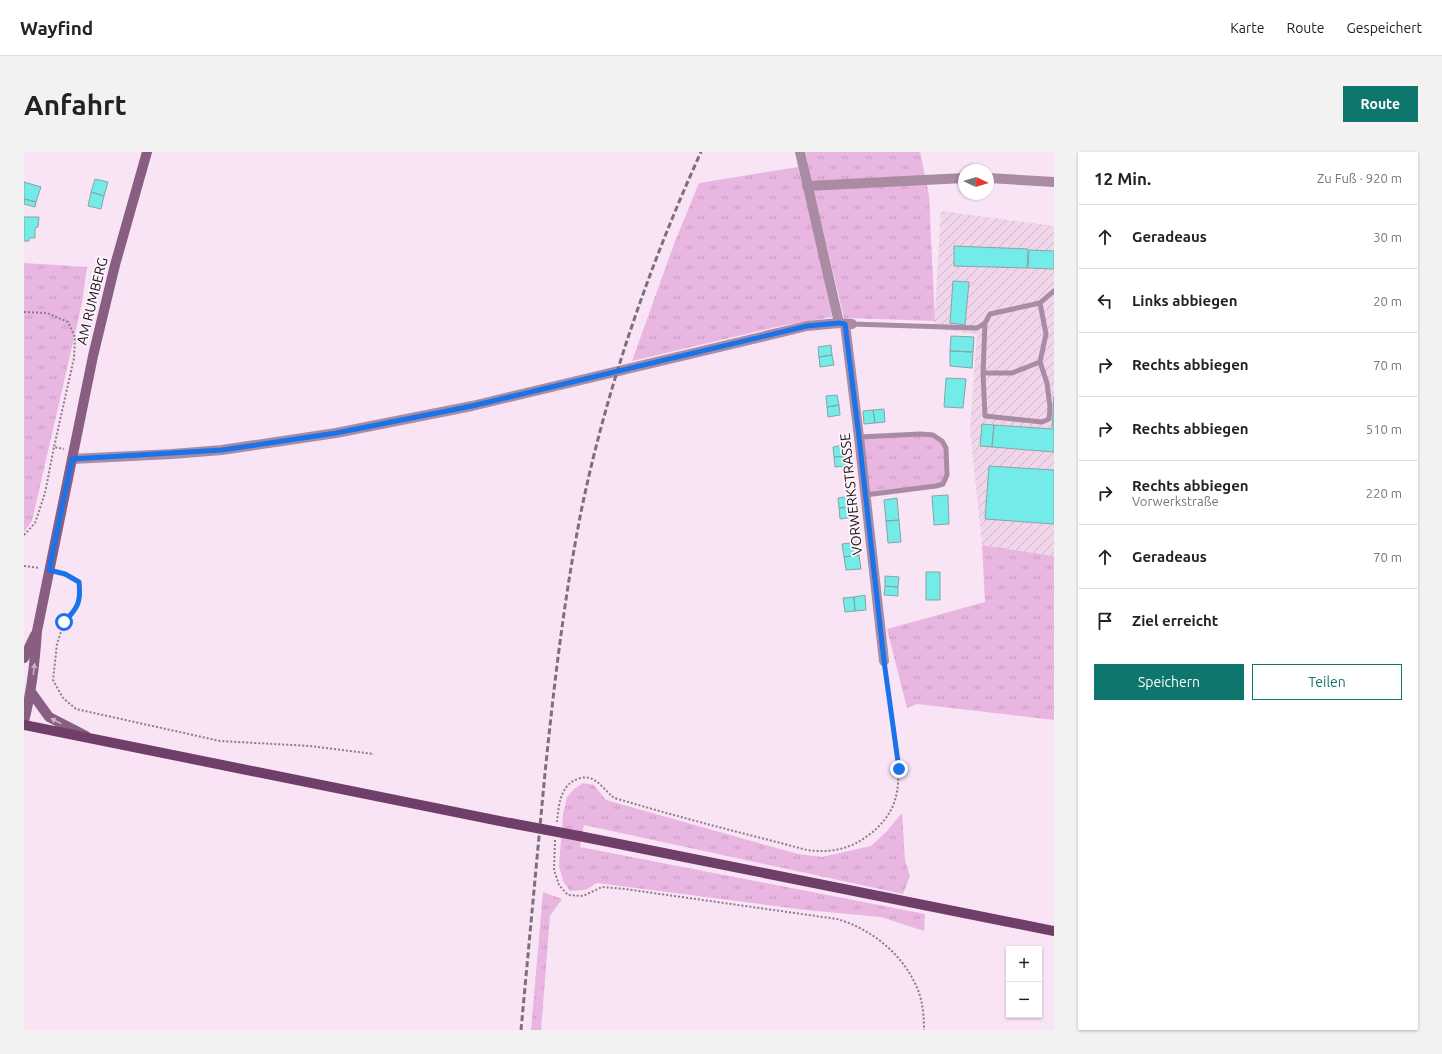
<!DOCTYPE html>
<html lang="de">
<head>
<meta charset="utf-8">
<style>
  body { margin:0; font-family:Ubuntu,sans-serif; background:#f2f2f2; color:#222 }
  .controls { position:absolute; right:12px; bottom:12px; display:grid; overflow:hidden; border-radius:0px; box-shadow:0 1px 3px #0004 }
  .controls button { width:36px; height:36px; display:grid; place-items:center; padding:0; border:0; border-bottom:1px solid #e0e0e0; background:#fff; color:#222; font:20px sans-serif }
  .compass { position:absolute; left:934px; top:12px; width:36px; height:36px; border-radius:50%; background:#fff; box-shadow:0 1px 3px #0004; rotate:94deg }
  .stop { position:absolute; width:12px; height:12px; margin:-9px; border:3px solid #1a73e8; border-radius:50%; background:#fff }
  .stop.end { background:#1a73e8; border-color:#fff; box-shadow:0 1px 4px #0008 }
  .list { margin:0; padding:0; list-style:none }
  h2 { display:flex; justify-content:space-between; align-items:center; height:52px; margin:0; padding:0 16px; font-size:17px }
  h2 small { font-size:13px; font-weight:400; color:#767676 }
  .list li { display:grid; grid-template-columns:26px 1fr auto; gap:12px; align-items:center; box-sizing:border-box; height:64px; padding:0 16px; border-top:1px solid #e0e0e0 }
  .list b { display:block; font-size:15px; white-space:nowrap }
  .list p { margin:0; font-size:13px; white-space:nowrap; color:#767676 }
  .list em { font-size:13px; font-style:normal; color:#767676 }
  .actions { display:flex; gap:8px; padding:12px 16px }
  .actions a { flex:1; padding:9px 0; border:1px solid #0f766e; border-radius:0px; text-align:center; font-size:14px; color:#0f766e }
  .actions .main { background:#0f766e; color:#fff }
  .icon { flex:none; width:22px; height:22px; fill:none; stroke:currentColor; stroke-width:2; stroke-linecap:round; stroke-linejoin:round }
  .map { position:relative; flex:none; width:1030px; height:878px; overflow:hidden; border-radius:0px }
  header { display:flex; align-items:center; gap:24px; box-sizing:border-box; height:56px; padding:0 20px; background:#fff; border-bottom:1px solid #e0e0e0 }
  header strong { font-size:19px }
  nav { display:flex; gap:22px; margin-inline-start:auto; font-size:14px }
  .intro { display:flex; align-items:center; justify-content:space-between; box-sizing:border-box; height:96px; padding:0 24px }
  h1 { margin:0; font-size:28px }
  .button { padding:10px 18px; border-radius:0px; background:#0f766e; color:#fff; font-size:14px; font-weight:700 }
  main { display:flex; gap:24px; padding:0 24px }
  aside { flex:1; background:#fff; border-radius:0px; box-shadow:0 1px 3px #0004 }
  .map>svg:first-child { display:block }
</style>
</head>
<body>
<header>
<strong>Wayfind</strong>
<nav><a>Karte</a><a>Route</a><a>Gespeichert</a></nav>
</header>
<div class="intro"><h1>Anfahrt</h1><a class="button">Route</a></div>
<main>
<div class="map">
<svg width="1030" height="878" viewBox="0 0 1030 878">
  <defs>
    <pattern id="industrial-furrows" width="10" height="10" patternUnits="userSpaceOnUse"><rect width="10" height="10" fill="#f0d5eb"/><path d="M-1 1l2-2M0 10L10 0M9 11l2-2" fill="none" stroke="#cdb6c9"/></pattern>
    <pattern id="grass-tufts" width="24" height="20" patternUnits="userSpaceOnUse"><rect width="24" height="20" fill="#e9b6e1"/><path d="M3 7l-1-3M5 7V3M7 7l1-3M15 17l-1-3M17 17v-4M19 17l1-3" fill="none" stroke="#c79bc0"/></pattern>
  </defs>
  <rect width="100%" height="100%" fill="#f9e4f5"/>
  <path fill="url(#industrial-furrows)" d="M 917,59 L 1030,74 L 1030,404 L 958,393 L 946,277 L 953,182 L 910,177 Z"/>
  <path fill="url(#grass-tufts)" d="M 782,0 L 896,0 L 905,43 L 911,169 L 820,166 L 786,24 Z
    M 774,15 L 794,95 L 808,165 L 756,174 L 608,209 L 650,92 L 675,31 Z
    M 0,111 L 63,115 L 58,151 L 8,369 L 0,380 Z
    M 909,283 L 922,296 L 923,323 L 919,332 L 841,343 L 835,285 Z
    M 958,393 L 1030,404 L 1030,568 L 893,552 L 883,556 L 863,477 L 961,450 Z
    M 559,631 L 570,633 L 582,648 L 774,702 L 798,705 L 847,694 L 862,680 L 878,661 L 881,708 L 886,724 L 879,742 L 560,673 L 556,695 L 901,762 L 900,779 L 857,765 L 782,758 L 573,731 L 561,738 L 546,739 L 539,729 L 535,714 L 539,662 L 543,645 L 550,637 Z
    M 519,740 L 538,747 L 526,764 L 517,878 L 507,878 Z"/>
  <path fill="#73ebe8" stroke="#88a5a3" d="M 71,27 L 84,30 L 80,44 L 67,40 Z
    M 0,30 L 17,35 L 12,50 L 0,47 Z
    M 67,40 L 80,44 L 77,57 L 64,54 Z
    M 1,47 L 12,50 L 11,55 L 0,52 Z
    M 0,65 L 15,65 L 14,75 L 11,76 L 11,86 L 5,86 L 5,89 L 0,89 Z
    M 930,94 L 1004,97 L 1003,116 L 930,114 Z
    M 1005,98 L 1030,99 L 1030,117 L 1004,116 Z
    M 929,129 L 945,130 L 941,173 L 926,171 Z
    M 927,184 L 950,185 L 949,200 L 926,199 Z
    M 807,193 L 808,203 L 795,205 L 794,195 Z
    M 926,199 L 949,200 L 948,216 L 926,214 Z
    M 808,203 L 810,213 L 796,215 L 795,205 Z
    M 922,226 L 942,227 L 939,256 L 920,255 Z
    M 813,243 L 815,253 L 803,255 L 802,244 Z
    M 1030,244 L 1030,300 L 968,295 L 970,273 L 1028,277 Z
    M 815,253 L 816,263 L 804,265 L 803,255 Z
    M 860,257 L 861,270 L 851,271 L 849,258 Z
    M 849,258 L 851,271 L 840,272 L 839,259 Z
    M 958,272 L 970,273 L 968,295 L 956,294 Z
    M 819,293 L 821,304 L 810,305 L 809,295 Z
    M 821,304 L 822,314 L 811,315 L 810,305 Z
    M 965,314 L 1030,318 L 1030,372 L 961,367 Z
    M 924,343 L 925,372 L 910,373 L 908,344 Z
    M 827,344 L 828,355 L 815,356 L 814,346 Z
    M 873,346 L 875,368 L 862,369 L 860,348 Z
    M 828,355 L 829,365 L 816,367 L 815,356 Z
    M 875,368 L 877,390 L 864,391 L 862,369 Z
    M 833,390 L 835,403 L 820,405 L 818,392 Z
    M 835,403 L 837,417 L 822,418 L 820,405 Z
    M 902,420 L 916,420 L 916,448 L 902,448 Z
    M 861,424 L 875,425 L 874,435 L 861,434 Z
    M 861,434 L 874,435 L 874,444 L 860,443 Z
    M 841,443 L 842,458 L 831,459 L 830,445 Z
    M 830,445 L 831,459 L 821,460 L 819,446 Z"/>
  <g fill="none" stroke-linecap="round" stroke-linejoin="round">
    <path stroke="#8b7d88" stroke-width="2" stroke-dasharray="2 2" stroke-linecap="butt" d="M 0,160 L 23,161 L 44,170 L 51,185 L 50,206 L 30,295 L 40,297
      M 0,383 L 11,371 L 21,341 L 30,295
      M 0,414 L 16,416
      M 34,420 L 41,422 L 55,430 L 57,445 L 50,460 L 40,470 L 33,492 L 29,528 L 39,546 L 52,557 L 196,589 L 286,594 L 350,602
      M 533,670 C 535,652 536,631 557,626 C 571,622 580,638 589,645 C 592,647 597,648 601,649 C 661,667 722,682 783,698 C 804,701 824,698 842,685 C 882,657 876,623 870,581 C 867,560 864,539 861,517
      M 531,688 L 530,718 L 535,733 L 544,743 L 559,744 L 578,735 L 601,737 L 813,767 C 848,777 880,803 894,838 C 899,851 900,865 900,878"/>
    <path stroke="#a98ca4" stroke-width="5" d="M 961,171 L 959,221 L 961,264 L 1018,270 L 1025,267 L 1026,255 L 1023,231 L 1016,210 L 1022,182 L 1016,151
      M 828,172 L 953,176 L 961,171 L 966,162 L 1016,151 L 1030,139
      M 959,221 L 988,221 L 1016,210
      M 835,285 L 896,282 L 909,283 L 918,289 L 922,296 L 923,323 L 919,332 L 912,334 L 841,343"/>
    <path stroke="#a98ca4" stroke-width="10" d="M 776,0 L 815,171
      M 964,26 L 1030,30
      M 783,34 L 940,26
      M 821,172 L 835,285 L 860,509
      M 48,307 L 148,302 L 198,298 L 312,281 L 448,254 L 783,174 L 815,171 L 828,172"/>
    <path stroke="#885e82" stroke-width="10" d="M 0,506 L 11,483
      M 7,540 L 25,565 L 62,584
      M 0,569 C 8,539 11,510 13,479 L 69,204 L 91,113 L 123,0"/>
    <path stroke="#6f3e69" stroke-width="10" d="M 0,573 L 486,671
      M 555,684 L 1030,779"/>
    <path stroke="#7d707b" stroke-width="3" stroke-dasharray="6 3" stroke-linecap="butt" d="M 497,878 C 505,792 513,706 521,621 C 530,533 540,447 557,360 C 582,238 625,114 677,0"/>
    <path stroke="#6f3e69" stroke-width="10" d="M 486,671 L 555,684"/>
  </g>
  <defs><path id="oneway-solid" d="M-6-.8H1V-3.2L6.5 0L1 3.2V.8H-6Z"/></defs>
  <g fill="#c9b2c5">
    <use href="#oneway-solid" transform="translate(10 517) rotate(-83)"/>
    <use href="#oneway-solid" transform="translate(32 569) rotate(-153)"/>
  </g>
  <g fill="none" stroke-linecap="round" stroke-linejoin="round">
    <path stroke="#1a73e8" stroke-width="5" d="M 40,470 C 54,456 57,450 55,430 L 41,422 L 25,418 L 48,307 L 198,298 L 312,281 L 448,254 L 783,174 L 815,171 L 821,172 L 835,285 L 860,509 L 875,617"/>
  </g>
  <g text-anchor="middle" stroke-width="3.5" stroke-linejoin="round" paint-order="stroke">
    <g font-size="14" fill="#171116" stroke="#fef6fc">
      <text transform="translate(68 149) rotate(-76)" y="5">AM RUMBERG</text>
      <text transform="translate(827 342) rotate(-96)" y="5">VORWERKSTRASSE</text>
    </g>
  </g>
</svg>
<div class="controls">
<button>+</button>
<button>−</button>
</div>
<svg class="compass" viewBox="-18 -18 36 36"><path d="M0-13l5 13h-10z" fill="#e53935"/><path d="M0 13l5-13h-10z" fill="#767676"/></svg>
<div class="stop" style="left:40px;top:470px"></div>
<div class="stop end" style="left:875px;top:617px"></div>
</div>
<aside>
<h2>12 Min.<small>Zu Fuß · 920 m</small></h2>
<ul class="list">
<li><svg class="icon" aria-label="ahead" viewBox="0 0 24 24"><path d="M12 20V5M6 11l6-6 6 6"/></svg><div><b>Geradeaus</b></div><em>30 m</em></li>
<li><svg class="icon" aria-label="left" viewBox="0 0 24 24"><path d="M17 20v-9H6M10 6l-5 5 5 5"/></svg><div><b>Links abbiegen</b></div><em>20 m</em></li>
<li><svg class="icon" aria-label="right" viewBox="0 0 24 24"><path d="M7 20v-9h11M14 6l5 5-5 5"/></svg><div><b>Rechts abbiegen</b></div><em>70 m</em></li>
<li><svg class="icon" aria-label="right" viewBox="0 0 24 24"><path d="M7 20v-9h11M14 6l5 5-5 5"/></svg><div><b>Rechts abbiegen</b></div><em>510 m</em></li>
<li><svg class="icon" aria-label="right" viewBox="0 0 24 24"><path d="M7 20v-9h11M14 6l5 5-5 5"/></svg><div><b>Rechts abbiegen</b><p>Vorwerkstraße</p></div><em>220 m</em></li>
<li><svg class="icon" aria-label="ahead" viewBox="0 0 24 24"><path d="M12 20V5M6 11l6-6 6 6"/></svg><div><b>Geradeaus</b></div><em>70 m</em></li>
<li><svg class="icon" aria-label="arrive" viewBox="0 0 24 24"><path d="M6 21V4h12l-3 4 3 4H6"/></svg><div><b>Ziel erreicht</b></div></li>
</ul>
<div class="actions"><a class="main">Speichern</a><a>Teilen</a></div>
</aside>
</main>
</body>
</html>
